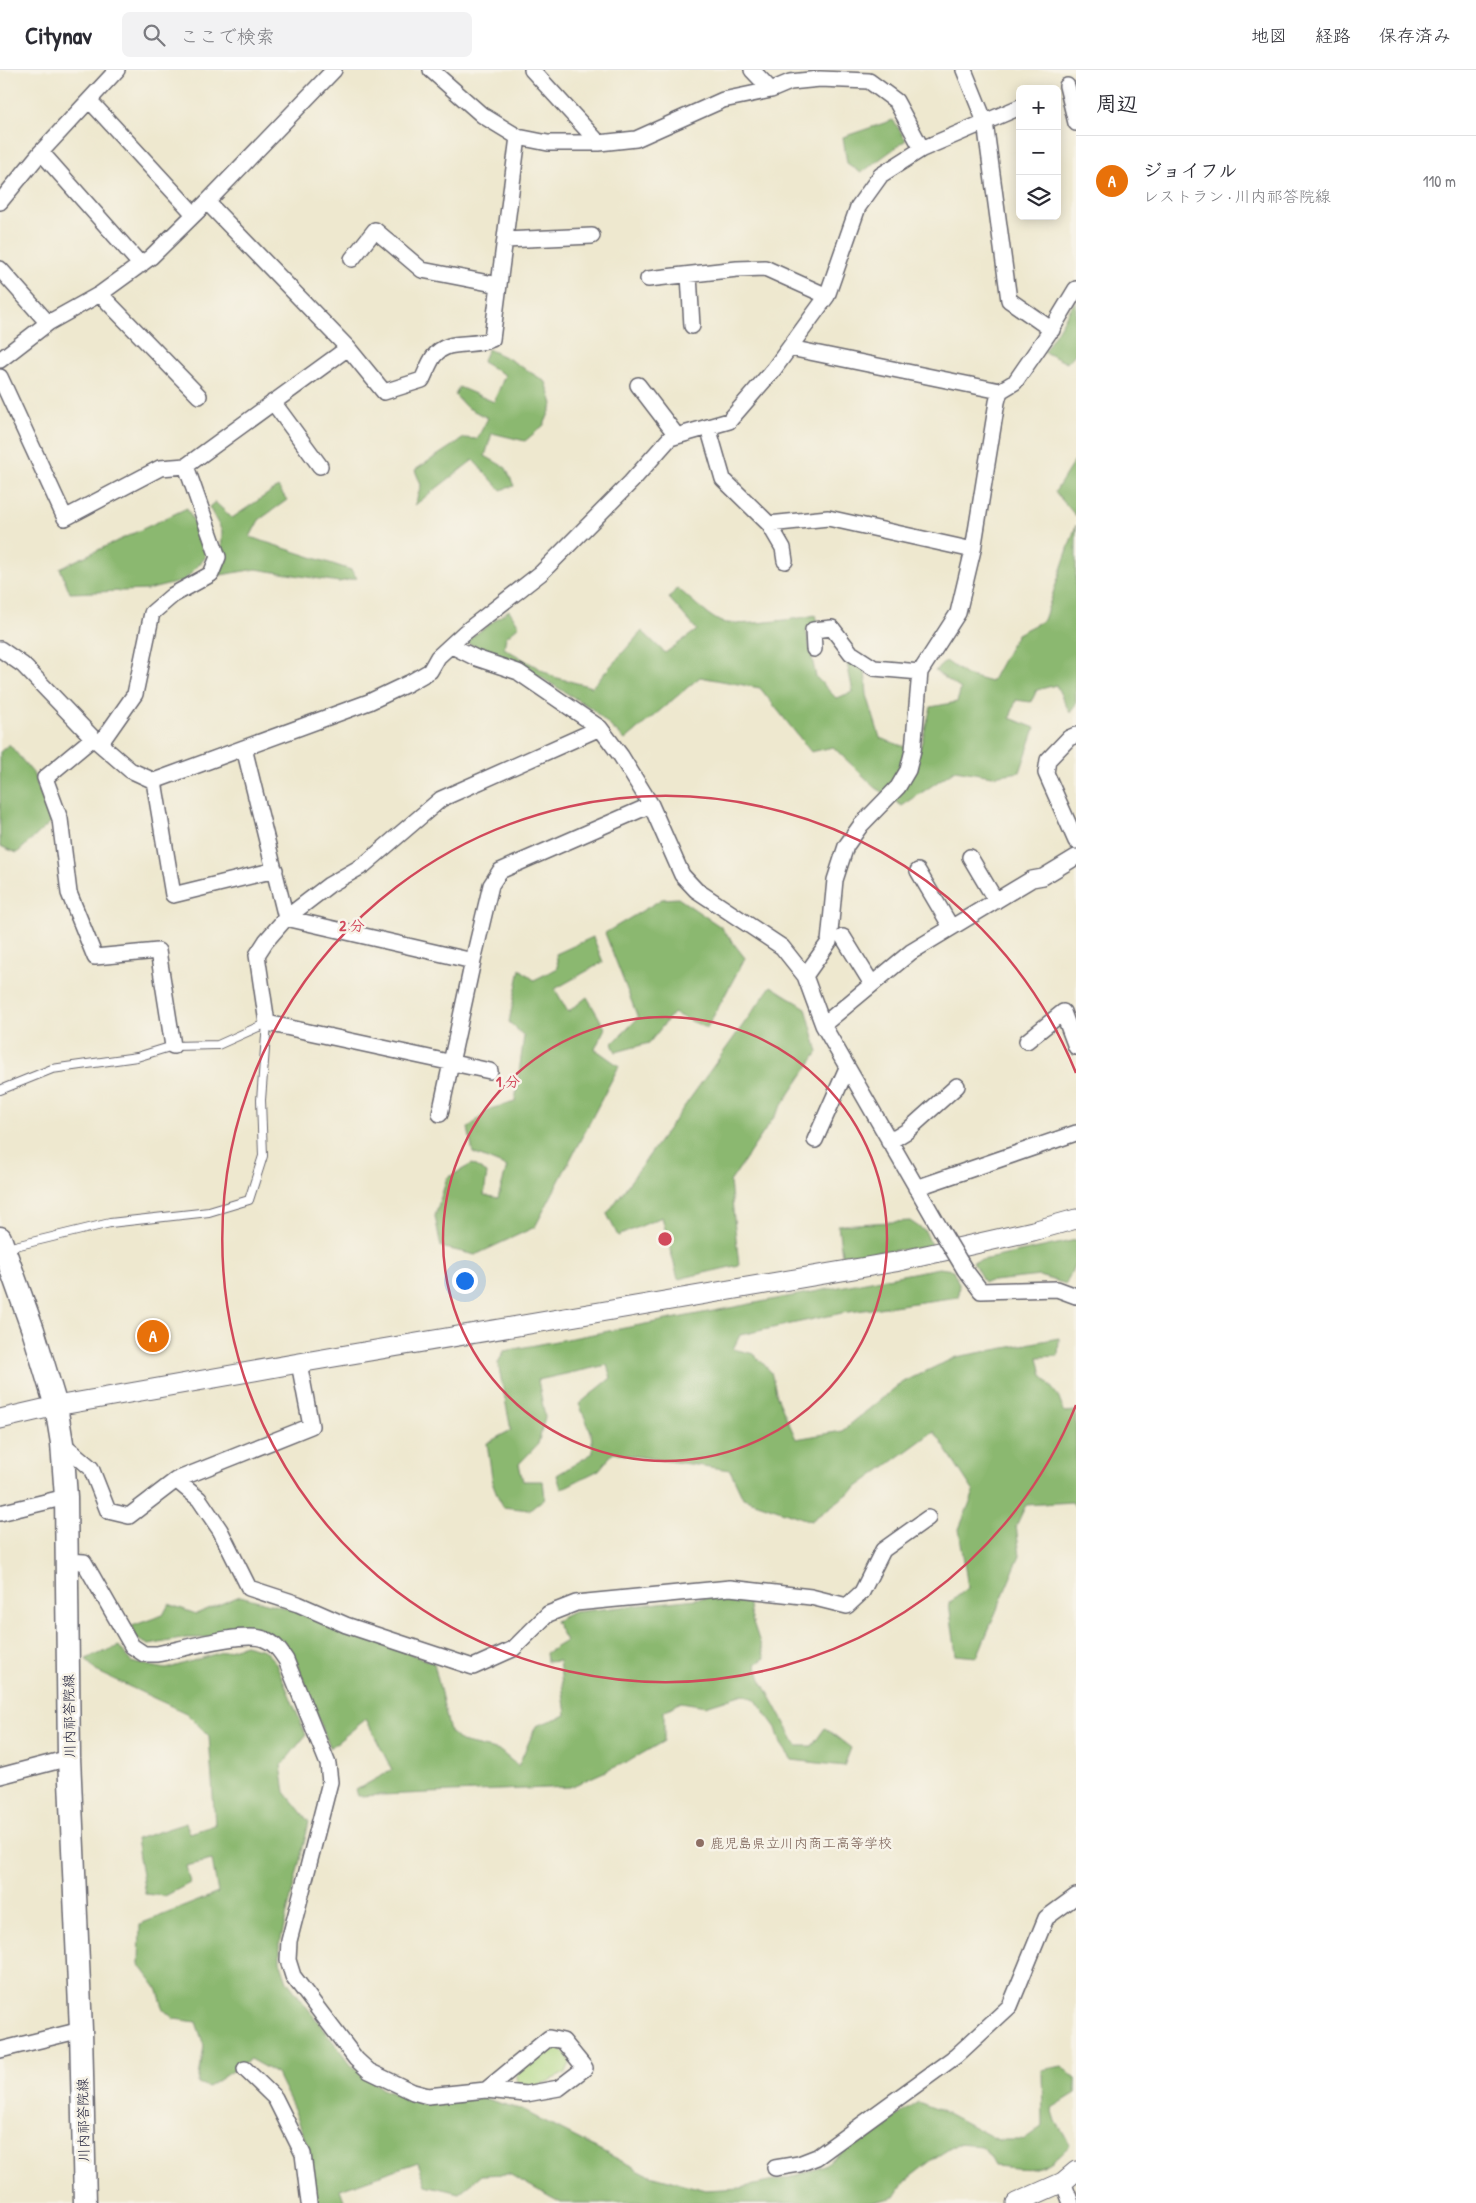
<!DOCTYPE html>
<html lang="ja">
<head>
<meta charset="utf-8">
<style>
  body { margin:0; font-family:"Patrick Hand","Klee One",sans-serif; background:#f2f2f3; color:#2b2b33 }
  .controls { position:absolute; right:15px; top:15px; display:grid; overflow:hidden; border-radius:8px; box-shadow:0 2px 12px #0003 }
  .controls button { width:45px; height:45px; display:grid; place-items:center; padding:0; border:0; border-bottom:1px solid #e1e1e2; background:#fff; color:#2b2b33; font:25px sans-serif }
  .you { position:absolute; left:464px; top:1210px; width:18px; height:18px; margin:-12px; border:4px solid #fff; border-radius:50%; background:#1a73e8; box-shadow:0 0 0 8px #1a73e833 }
  .badge { display:grid; place-items:center; width:32px; height:32px; border-radius:50%; background:#d1495b; color:#fff; font-size:16px; font-weight:700 }
  .pin { position:absolute; translate:-50% -50%; border:2px solid #fff; box-shadow:0 1px 5px #0006 }
  .list { margin:0; padding:0; list-style:none }
  h2 { display:flex; justify-content:space-between; align-items:center; height:65px; margin:0; padding:0 20px; font-size:21px }
  h2 small { font-size:16px; font-weight:400; color:#7c7c81 }
  .list li { display:grid; grid-template-columns:32px 1fr auto; gap:15px; align-items:center; box-sizing:border-box; height:90px; padding:0 20px; border-top:1px solid #e1e1e2 }
  .list b { display:block; font-size:19px; white-space:nowrap }
  .list p { margin:0; font-size:16px; white-space:nowrap; color:#7c7c81 }
  .list em { font-size:16px; font-style:normal; color:#7c7c81 }
  .icon { flex:none; width:28px; height:28px; fill:none; stroke:currentColor; stroke-width:2; stroke-linecap:round; stroke-linejoin:round }
  .map { position:relative; flex:none; width:1076px; height:2133px; overflow:hidden }
  header { display:flex; align-items:center; gap:30px; box-sizing:border-box; height:70px; padding:0 25px; background:#fff; border-bottom:1px solid #e1e1e2 }
  header strong { font-size:24px }
  nav { display:flex; gap:28px; margin-inline-start:auto; font-size:18px }
  .search { width:350px; height:45px; background:#f2f2f3; display:flex; align-items:center; gap:12px; box-sizing:border-box; padding:0 18px; border-radius:8px; color:#7c7c81; font-size:19px }
  main { display:flex }
  aside { flex:1; background:#fff }
  .map>svg:first-child { display:block }
</style>
</head>
<body>
<header>
<strong>Citynav</strong>
<div class="search"><svg class="icon" aria-label="search" viewBox="0 0 24 24"><circle cx="10" cy="10" r="6"/><path d="M15 15l6 6"/></svg>ここで検索</div>
<nav><a>地図</a><a>経路</a><a>保存済み</a></nav>
</header>
<main>
<div class="map">
<svg width="1076" height="2133" viewBox="0 0 1076 2133">
  <rect width="100%" height="100%" fill="#f7f3e8"/>
  <filter id="ink" filterUnits="userSpaceOnUse"><feTurbulence type="fractalNoise" baseFrequency=".02" numOctaves="2"/><feDisplacementMap in="SourceGraphic" scale="10" xChannelSelector="R" yChannelSelector="G"/><feConvolveMatrix kernelMatrix="1 2 1 2 8 2 1 2 1" color-interpolation-filters="sRGB"/></filter>
  <filter id="wash" filterUnits="userSpaceOnUse"><feTurbulence type="fractalNoise" baseFrequency=".0096" numOctaves="4" result="noise"/><feDisplacementMap in="SourceGraphic" scale="20" xChannelSelector="R" yChannelSelector="G"/><feGaussianBlur stdDeviation="1.12" result="paint"/><feColorMatrix in="noise" values="0 0 0 0 0 0 0 0 0 0 0 0 0 0 0 0 0 1.4 0 .05"/><feComposite in="paint" operator="in"/></filter>
  <g filter="url(#wash)">
    <rect width="100%" height="100%" fill="#eee8cf"/>
    <path fill="#afd782" stroke="#687c5e" d="M 559,1977 L 571,1991 L 566,2002 C 555,2009 528,2023 517,2013 L 516,2005 C 527,1992 543,1981 559,1977 Z"/>
    <path fill="#8bb870" stroke="#566d56" d="M 893,50 L 906,70 L 861,103 L 847,93 L 843,67 Z
      M 1076,230 L 1076,283 L 1067,293 L 1044,282 Z
      M 488,279 L 509,289 L 546,312 L 553,334 L 544,355 L 525,371 L 492,363 L 485,386 L 506,398 L 514,416 L 501,420 L 473,390 L 415,435 L 421,415 L 415,400 L 464,368 L 477,369 L 488,348 L 466,337 L 455,325 L 459,317 L 494,332 L 505,305 L 482,292 Z
      M 1076,388 L 1076,446 L 1055,422 Z
      M 278,417 L 287,430 L 259,450 L 250,467 L 351,500 L 357,508 L 339,512 L 256,499 L 221,505 L 222,461 L 209,437 L 215,432 L 232,448 Z
      M 187,438 L 204,472 L 205,488 L 184,511 L 147,520 L 70,523 L 60,498 Z
      M 1076,455 L 1076,634 L 1070,643 L 1056,615 L 1037,620 L 1031,632 L 1016,630 L 1010,648 L 1035,658 L 1020,702 L 992,706 L 955,700 L 902,736 L 876,718 L 833,677 L 811,682 L 760,618 L 700,607 L 625,670 L 591,638 L 522,596 L 465,572 L 509,540 L 519,556 L 506,567 L 504,578 L 554,607 L 592,617 L 642,561 L 665,583 L 697,560 L 669,528 L 677,518 C 690,528 704,543 719,551 C 732,558 799,549 815,545 L 817,553 L 806,560 L 816,607 L 836,628 L 853,622 L 846,588 L 865,600 L 867,625 L 880,668 L 919,682 L 931,637 L 957,632 L 961,619 L 935,601 L 946,591 L 966,605 L 991,612 L 1017,564 L 1044,550 Z
      M 9,674 L 33,703 L 51,752 L 17,783 L 0,776 L 0,682 Z
      M 678,828 L 721,857 L 745,888 L 707,958 L 673,943 L 649,973 L 616,982 L 612,974 L 638,948 L 605,863 L 662,829 Z
      M 593,867 L 603,892 L 555,919 L 568,942 L 587,927 L 605,958 L 595,979 L 619,996 L 535,1157 L 475,1185 L 441,1177 L 435,1146 L 447,1108 L 472,1094 L 487,1103 L 484,1125 L 498,1128 L 507,1097 L 473,1083 L 468,1058 L 490,1039 L 515,1032 L 524,966 L 509,952 L 520,899 L 534,910 L 558,898 L 556,884 Z
      M 771,916 L 806,938 L 818,982 L 730,1112 L 739,1195 L 678,1209 L 662,1147 L 618,1166 L 607,1144 Z
      M 910,1151 L 925,1161 L 932,1177 L 842,1185 L 838,1155 Z
      M 1076,1170 L 1076,1191 L 1066,1214 L 1040,1206 L 984,1212 L 973,1192 Z
      M 939,1198 L 953,1200 L 959,1214 L 958,1227 L 842,1243 L 740,1265 L 733,1279 L 754,1284 L 771,1302 L 777,1326 L 796,1369 L 842,1361 L 901,1313 L 956,1287 L 1059,1268 L 1058,1286 L 1038,1287 L 1042,1305 L 1058,1326 L 1064,1342 L 1076,1341 L 1076,1438 L 1072,1432 L 1026,1435 L 1016,1456 L 1020,1485 L 977,1587 L 956,1585 L 949,1533 L 968,1518 L 959,1459 L 974,1422 L 934,1361 L 811,1451 L 743,1428 L 730,1400 L 613,1383 L 599,1400 L 561,1419 L 557,1405 L 593,1383 L 591,1362 L 579,1334 L 611,1308 L 607,1295 L 538,1310 L 545,1347 L 538,1374 L 519,1394 L 523,1411 L 543,1411 L 545,1428 L 530,1440 L 502,1437 L 493,1414 L 487,1373 L 511,1360 L 498,1293 L 504,1281 Z
      M 240,1526 L 297,1541 L 434,1593 L 450,1662 L 461,1672 L 500,1681 L 518,1696 L 536,1656 L 566,1645 L 559,1591 L 547,1592 L 546,1583 L 566,1571 L 555,1551 L 573,1542 L 604,1539 L 723,1526 L 748,1528 L 750,1543 L 765,1588 L 756,1594 L 761,1609 L 797,1676 L 812,1676 L 825,1658 L 851,1678 L 844,1696 L 792,1690 L 781,1674 L 776,1658 L 755,1629 L 743,1624 L 706,1636 L 681,1632 L 664,1641 L 664,1671 L 631,1690 L 570,1717 L 358,1726 L 356,1720 L 392,1700 L 366,1649 L 330,1678 L 295,1588 L 283,1571 L 267,1561 L 244,1559 L 202,1568 L 186,1568 L 149,1575 L 137,1569 L 132,1556 L 163,1545 L 169,1534 L 196,1544 Z
      M 245,1575 L 264,1580 L 276,1593 L 306,1665 L 281,1696 L 285,1722 L 309,1752 L 280,1873 L 280,1891 L 287,1911 L 351,1995 L 382,2019 L 422,2034 L 483,2028 L 522,2040 L 647,2104 L 705,2120 L 741,2118 L 792,2107 L 824,2095 L 918,2032 L 947,2043 L 998,2070 L 1023,2070 L 1043,2056 L 1042,2000 L 1061,1996 L 1076,2009 L 1076,2023 L 1052,2038 L 1056,2051 L 1070,2075 C 1042,2105 1033,2099 994,2096 L 983,2076 L 957,2074 L 933,2089 L 905,2111 L 895,2127 L 870,2133 L 561,2133 L 509,2104 L 481,2105 L 459,2123 L 426,2115 L 418,2092 L 340,2119 L 345,2133 L 316,2133 L 313,2119 L 310,2082 L 294,2039 L 277,2004 L 250,1989 L 208,2017 L 198,2013 L 204,1976 L 196,1952 L 174,1949 L 164,1940 L 157,1918 L 139,1894 L 140,1854 L 218,1823 L 212,1790 L 186,1796 L 190,1813 L 165,1826 L 145,1824 L 136,1769 L 186,1753 L 190,1763 L 215,1755 L 209,1666 L 186,1643 L 96,1601 L 86,1589 L 119,1576 L 131,1592 L 166,1599 Z"/>
  </g>
  <g filter="url(#ink)">
    <g fill="none" stroke-linecap="round" stroke-linejoin="round">
      <g stroke="#69676f" stroke-width="10">
        <path id="service" d="M 0,1020 L 52,999 L 137,987 L 173,976 L 218,975 L 267,953 L 261,1030 L 263,1086 L 249,1130 L 209,1142 L 110,1153 L 7,1178"/>
      </g>
      <g stroke="#69676f" stroke-width="18">
        <path id="minor" d="M 431,0 L 482,45 L 518,67 L 548,73 L 599,73 L 636,69 L 723,30 L 771,20 L 790,12 L 820,9 L 869,11 L 896,31 L 922,79
          M 532,0 L 599,73
          M 752,0 L 771,20
          M 964,0 L 985,52 L 1009,230 L 1052,260
          M 1067,16 L 1076,53
          M 90,31 L 194,144
          M 41,82 L 141,195
          M 0,132 L 41,82 L 117,0
          M 207,132 L 348,278 L 384,322 L 422,310 C 426,302 429,293 434,286 C 448,268 472,278 492,269 L 518,67
          M 505,170 L 592,166
          M 352,189 L 375,160 L 422,200 L 499,215
          M 0,199 L 48,253
          M 689,205 L 692,256
          M 648,209 L 737,199 L 765,198 L 827,226
          M 100,224 L 199,326
          M 790,278 L 1000,321
          M 0,290 L 48,253 L 100,224 L 151,187 L 207,132 L 334,0
          M 0,307 L 65,448 L 160,398 L 186,396 L 348,278
          M 638,315 L 677,366
          M 273,332 L 320,396
          M 708,357 L 723,409 L 769,454 L 783,478 L 785,491
          M 769,454 L 828,448 L 973,480
          M 452,576 L 476,588 L 518,602 L 600,658 L 621,686 L 651,735 L 682,805 L 696,820 L 782,877 L 805,906 L 823,955 L 941,1160
          M 0,579 L 23,595 L 93,668 L 130,700 L 154,711 L 369,632 L 409,613 L 430,601 L 438,587 L 464,563 L 541,503 L 631,412 L 670,368 L 729,351 L 774,299 L 827,226 L 858,137 L 881,105 L 922,79 L 1020,37
          M 814,579 L 813,560 L 832,558 L 851,583 L 874,598 L 920,602
          M 1076,665 L 1069,668 L 1048,690 L 1046,703 L 1076,771
          M 93,668 L 45,708 L 60,749 L 69,823 L 95,887 L 158,881 L 173,976
          M 100,674 L 135,624 L 152,543 L 173,525 L 211,504 L 218,487 L 186,396
          M 244,678 L 286,848 L 329,815 L 364,795 L 441,729 L 600,658
          M 154,711 L 173,825 L 275,800
          M 970,787 L 996,831
          M 918,801 L 951,857
          M 843,867 L 872,914
          M 473,891 L 491,815 L 500,801 L 651,735
          M 805,906 L 829,872 L 835,810 L 846,776 L 861,755 L 898,717 L 908,700 L 913,680 L 920,602 L 958,543 L 973,480 L 997,332 L 1000,321 L 1015,312 L 1053,257 L 1076,219
          M 823,955 L 911,882 L 1032,809 L 1043,807 L 1076,787
          M 1027,971 L 1063,942 L 1076,977
          M 440,1044 L 473,891 L 286,848 L 266,871 L 257,885 L 267,953 L 490,1001
          M 815,1070 L 847,998
          M 889,1072 L 907,1061 L 957,1016
          M 916,1118 L 1076,1063
          M 965,1200 L 981,1221 L 1057,1219 L 1076,1226
          M 62,1373 L 91,1398 L 108,1441 L 129,1446 L 176,1410 L 311,1356 L 299,1293
          M 176,1410 L 199,1429 L 220,1460 L 249,1518 L 298,1534 L 346,1555 L 473,1597 L 513,1579 L 548,1544 L 576,1533 L 730,1518 L 811,1527 L 847,1536 L 862,1522 L 883,1480 L 928,1448
          M 0,1443 L 66,1427
          M 68,1491 L 84,1492 L 132,1576 L 144,1584 L 157,1584 C 182,1579 243,1561 264,1569 C 275,1573 280,1581 286,1590 L 328,1694 L 330,1712 L 289,1871 L 288,1890 L 293,1906 L 356,1989 L 369,2001 L 413,2022 L 428,2026 L 486,2020 L 526,2024 L 559,2018 L 585,1998 L 563,1971 L 549,1968 L 486,2020
          M 0,1706 L 69,1688
          M 0,1980 L 81,1960
          M 245,1999 L 275,2028 L 303,2084 L 309,2133
          M 775,2098 L 799,2094 L 817,2087 L 956,1986 L 1010,1936 L 1046,1848 L 1076,1826
          M 1063,2112 L 1071,2133"/>
      </g>
      <g stroke="#69676f" stroke-width="21">
        <path id="tertiary" d="M 0,1349 L 56,1336 L 299,1293 L 895,1192 L 1033,1161 L 1076,1149
          M 1016,2133 L 1063,2112 L 1076,2101"/>
      </g>
      <g stroke="#69676f" stroke-width="25">
        <path id="secondary" d="M 0,1168 L 33,1260 L 56,1336 L 62,1373 L 66,1427 L 69,1688 L 81,1960 L 85,2133"/>
      </g>
      <use href="#service" stroke="#fff" stroke-width="8"/>
      <use href="#minor" stroke="#fff" stroke-width="15"/>
      <use href="#tertiary" stroke="#fff" stroke-width="19"/>
      <use href="#secondary" stroke="#fff" stroke-width="22"/>
      <g stroke="#69676f" stroke-width="18" stroke-linecap="butt">
        <path id="minor-bridge" d="M 941,1160 L 965,1200"/>
      </g>
      <use href="#minor-bridge" stroke="#fff" stroke-width="15"/>
    </g>
  </g>
  <g fill="none" stroke="#d1495b" stroke-width="2.5">
    <circle cx="665" cy="1169" r="222"/>
    <path d="M1076 1335A443 443 0 1 1 1076 1003"/>
  </g>
  <circle fill="#8d6e63" stroke="#f7f3e8" stroke-width="2" cx="700" cy="1773" r="5"/>
  <g text-anchor="middle" stroke-width="5" stroke-linejoin="round" paint-order="stroke">
    <g font-size="14" fill="#22223b" stroke="#f7f3e8">
      <text transform="translate(69 1646) rotate(-91)" y="5">川内祁答院線</text>
      <text transform="translate(83 2050) rotate(-91)" y="5">川内祁答院線</text>
    </g>
    <g font-size="14" fill="#785e54" stroke="#f7f3e8" text-anchor="start">
      <text x="710" y="1778">鹿児島県立川内商工高等学校</text>
    </g>
  </g>
  <circle cx="665" cy="1169" r="8" fill="#d1495b" stroke="#f7f3e8" stroke-width="2.5"/>
  <g font-size="15" text-anchor="middle" font-weight="bold" fill="#d1495b" stroke="#f7f3e8" stroke-width="5" stroke-linejoin="round" paint-order="stroke">
    <text x="352" y="861">2 分</text>
    <text x="508" y="1017">1 分</text>
  </g>
</svg>
<div class="controls">
<button>+</button>
<button>−</button>
<button><svg class="icon" aria-label="layers" viewBox="0 0 24 24"><path d="M12 4l9 5-9 5-9-5zM3 14l9 5 9-5"/></svg></button>
</div>
<div class="you"></div>
<div class="pin badge" style="left:153px;top:1266px;background:#e8710a">A</div>
</div>
<aside>
<h2>周辺<small></small></h2>
<ul class="list">
<li><span class="badge" style="background:#e8710a">A</span><div><b>ジョイフル</b><p>レストラン · 川内祁答院線</p></div><em>110 m</em></li>
</ul>
</aside>
</main>
</body>
</html>
